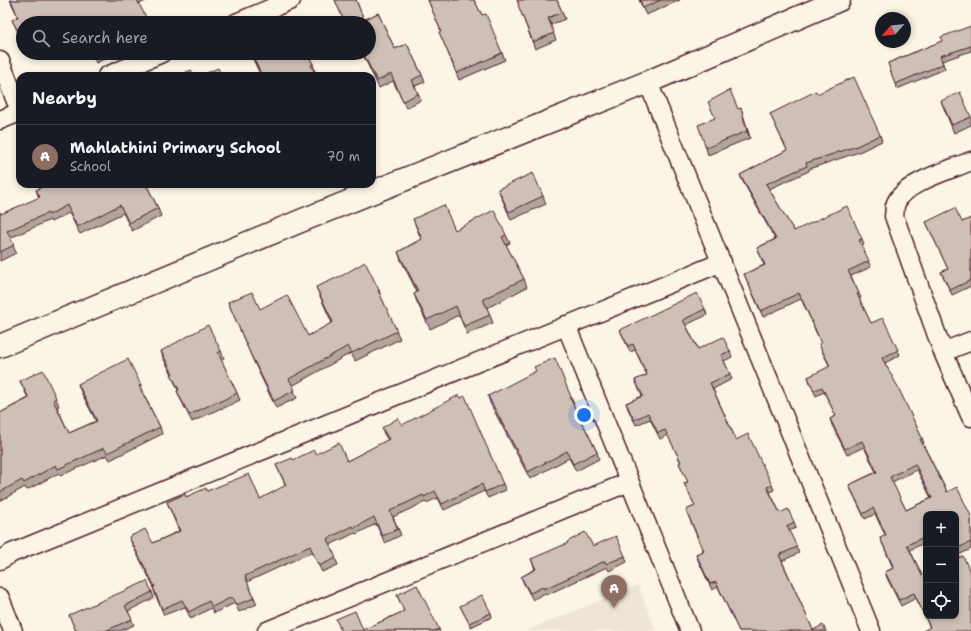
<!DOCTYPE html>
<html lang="en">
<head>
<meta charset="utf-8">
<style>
  body { margin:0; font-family:"Shantell Sans",sans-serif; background:#242831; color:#f1f3f6 }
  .controls { position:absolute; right:12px; bottom:12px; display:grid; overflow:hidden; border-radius:8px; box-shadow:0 2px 6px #0003 }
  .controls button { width:36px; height:36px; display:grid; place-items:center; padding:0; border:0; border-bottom:1px solid #363941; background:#171b24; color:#f1f3f6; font:20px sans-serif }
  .compass { position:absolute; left:875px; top:12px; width:36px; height:36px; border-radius:50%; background:#171b24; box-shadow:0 2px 6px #0003; rotate:243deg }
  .you { position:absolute; left:584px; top:415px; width:14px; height:14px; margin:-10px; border:3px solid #fff; border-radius:50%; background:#1a73e8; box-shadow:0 0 0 6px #1a73e833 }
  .badge { display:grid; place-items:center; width:26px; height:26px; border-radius:50%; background:#a6949b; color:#fff; font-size:13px; font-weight:700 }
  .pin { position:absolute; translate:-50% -33px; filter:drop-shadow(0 1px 2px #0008) }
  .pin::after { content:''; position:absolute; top:21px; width:14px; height:12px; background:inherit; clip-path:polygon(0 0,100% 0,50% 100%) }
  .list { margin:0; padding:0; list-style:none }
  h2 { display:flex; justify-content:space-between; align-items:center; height:52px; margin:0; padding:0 16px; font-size:17px }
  h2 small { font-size:13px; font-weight:400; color:#9ea1a6 }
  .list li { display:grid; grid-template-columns:26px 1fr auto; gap:12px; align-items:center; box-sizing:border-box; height:64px; padding:0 16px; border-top:1px solid #363941 }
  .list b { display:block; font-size:15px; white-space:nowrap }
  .list p { margin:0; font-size:13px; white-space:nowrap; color:#9ea1a6 }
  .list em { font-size:13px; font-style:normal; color:#9ea1a6 }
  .icon { flex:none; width:22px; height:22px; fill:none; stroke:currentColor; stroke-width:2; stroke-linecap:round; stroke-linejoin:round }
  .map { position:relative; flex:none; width:971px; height:631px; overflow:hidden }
  .search { position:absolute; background:#171b24; box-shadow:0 2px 6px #0003; left:16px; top:16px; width:360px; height:44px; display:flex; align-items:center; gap:10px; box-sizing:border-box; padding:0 14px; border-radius:22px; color:#9ea1a6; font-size:15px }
  .panel { position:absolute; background:#171b24; box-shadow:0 2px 6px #0003; left:16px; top:72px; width:360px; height:116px; border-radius:12px }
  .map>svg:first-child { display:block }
</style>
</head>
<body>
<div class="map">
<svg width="971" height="631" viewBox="0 0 971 631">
  <rect width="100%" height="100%" fill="#fcf5e5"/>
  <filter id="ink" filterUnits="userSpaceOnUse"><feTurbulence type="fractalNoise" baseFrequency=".025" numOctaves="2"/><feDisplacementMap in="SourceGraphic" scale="8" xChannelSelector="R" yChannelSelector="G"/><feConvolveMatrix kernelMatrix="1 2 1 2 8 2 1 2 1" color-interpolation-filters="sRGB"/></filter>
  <g filter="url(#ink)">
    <path fill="#eee5d7" d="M 638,585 L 656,631 L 525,631 Z"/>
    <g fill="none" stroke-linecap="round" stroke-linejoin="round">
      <g stroke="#4a1f2b" stroke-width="21">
        <path id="minor" d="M 236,23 L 291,0
          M 0,61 L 20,111
          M 107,76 L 162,53
          M 648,82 L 871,631
          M 0,120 L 20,112
          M 971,161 C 951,170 905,182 896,203 C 894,207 895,212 894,216 L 943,352 L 971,417
          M 566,325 L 690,631
          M 943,352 L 971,341
          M 0,560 L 12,553 L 722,262
          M 0,598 L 13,631
          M 267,631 L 629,482"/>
      </g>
      <g stroke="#4a1f2b" stroke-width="25">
        <path id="tertiary" d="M 0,346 L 303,220 L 648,82 L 839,0"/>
      </g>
      <use href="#minor" stroke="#fcf5e5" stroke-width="18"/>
      <use href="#tertiary" stroke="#fcf5e5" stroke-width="22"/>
    </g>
    <path fill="#b2a59d" stroke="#4a1f2b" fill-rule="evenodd" d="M 10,0 L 148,0 L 139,4 L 23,23 L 23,42 L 12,20 L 18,17 Z
      M 335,0 L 356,0 L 364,20 L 378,13 L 395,49 L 407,44 L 422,75 L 425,82 L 415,86 L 421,100 L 406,108 L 393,81 L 379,88 L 362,53 L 369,53 L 369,23 L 345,23 Z
      M 428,0 L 474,0 L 502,53 L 505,60 L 459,80 L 442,38 L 439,32 L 441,31 Z
      M 517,0 L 557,0 L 565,19 L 550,25 L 556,40 L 535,49 L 521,12 L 519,5 Z
      M 639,0 L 680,0 L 646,15 Z
      M 971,26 L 971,51 L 942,61 L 945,69 L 897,89 L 888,63 L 942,41 Z
      M 91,53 L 117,53 L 96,63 Z
      M 250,53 L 307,53 L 313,64 L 315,71 L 314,72 L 316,76 L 261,76 Z
      M 817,94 L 880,135 L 882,141 L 859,152 L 809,169 L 809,171 L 769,189 L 794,231 L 862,239 L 864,244 L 861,246 L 871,267 L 851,276 L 861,298 L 859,299 L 871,323 L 898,350 L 900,355 L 885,363 L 922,438 L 924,443 L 923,444 L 947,492 L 971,516 L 971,549 L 956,556 L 956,514 L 926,514 L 926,542 L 910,550 L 922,575 L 956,616 L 930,628 L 916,598 L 901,606 L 887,578 L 885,572 L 893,568 L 880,538 L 885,535 L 875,514 L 865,519 L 851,490 L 849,485 L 876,472 L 864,447 L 847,455 L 832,425 L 830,419 L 836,416 L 824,392 L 816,396 L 810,383 L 808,377 L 830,367 L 821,349 L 819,344 L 821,343 L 815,330 L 813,324 L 801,299 L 763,317 L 744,274 L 764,265 L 757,248 L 775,239 L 742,180 L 740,175 L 787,150 L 770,114 ZM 917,470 L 931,498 L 906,510 L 892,482 Z
      M 941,101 L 971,117 L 971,125 L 954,133 Z
      M 738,109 L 743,115 L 750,138 L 708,155 L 706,148 Z
      M 48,184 L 150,184 L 147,186 L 158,208 L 161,216 L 132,231 L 123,213 L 80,234 L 69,213 L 51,222 L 50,220 L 10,238 L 16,253 L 0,261 L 0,212 L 1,214 L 39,198 L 36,190 Z
      M 498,189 L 543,196 L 546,204 L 511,220 Z
      M 971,218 L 971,286 L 952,295 L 941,272 L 948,269 L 926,222 L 962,222 Z
      M 413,219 L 455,230 L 506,235 L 510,243 L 506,245 L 524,279 L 527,287 L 487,308 L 493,323 L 467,334 L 459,315 L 430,329 L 417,302 L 414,294 L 417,292 L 401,260 L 398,252 L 421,239 Z
      M 316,287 L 379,290 L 381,297 L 400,339 L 355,361 L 351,353 L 292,386 L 297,398 L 276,408 L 253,360 L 228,302 L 260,309 L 308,336 L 332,323 L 319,294 Z
      M 705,309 L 707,315 L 686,325 L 698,349 L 730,351 L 732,357 L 724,361 L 730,374 L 732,379 L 713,389 L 736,440 L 772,485 L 774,490 L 770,492 L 780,513 L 794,522 L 796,528 L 789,531 L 799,553 L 782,561 L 813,630 L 826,631 L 739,631 L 718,587 L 712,590 L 698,560 L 696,554 L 703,551 L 686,510 L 695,506 L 684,483 L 688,482 L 682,469 L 679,463 L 681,463 L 668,435 L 660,439 L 650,419 L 636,425 L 628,409 L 626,403 L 642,396 L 635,380 L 647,375 L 635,350 L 630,352 L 620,330 Z
      M 161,351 L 221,351 L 224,358 L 221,360 L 237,393 L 240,400 L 222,409 L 221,408 L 192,422 L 180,398 L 177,391 L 178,390 L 174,381 L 172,374 L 163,358 Z
      M 20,381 L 56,398 L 59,406 L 57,407 L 69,433 L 96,421 L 81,392 L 78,384 L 141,385 L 144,393 L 143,393 L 160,427 L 162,434 L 110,460 L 107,455 L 60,476 L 59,473 L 27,490 L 25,487 L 0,501 L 0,413 L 28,398 Z
      M 488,396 L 571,397 L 574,404 L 573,404 L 597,452 L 599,459 L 576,471 L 569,458 L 530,479 L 490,403 Z
      M 402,425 L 503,484 L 506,490 L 488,498 L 484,491 L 444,510 L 438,498 L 426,503 L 425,502 L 393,517 L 401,535 L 385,543 L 376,524 L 356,534 L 355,533 L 330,545 L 338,565 L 322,572 L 312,552 L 247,582 L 257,604 L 239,612 L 235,603 L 214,613 L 211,608 L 191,619 L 185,607 L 164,615 L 155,594 L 153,587 L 154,587 L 132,544 L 129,537 L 153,543 L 179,531 L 167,502 L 207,491 L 260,499 L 286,486 L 276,465 L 316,454 L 347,461 L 388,440 L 384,434 L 382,428 Z
      M 593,546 L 625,556 L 627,562 L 609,571 L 607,567 L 546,595 L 545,593 L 533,600 L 524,584 L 521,577 L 535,569 L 531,559 Z
      M 152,592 L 154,598 L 128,611 L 134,625 L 120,631 L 76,631 L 69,615 Z
      M 397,595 L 439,629 L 440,631 L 340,631 L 363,630 L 404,611 Z
      M 460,606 L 491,613 L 492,617 L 471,627 Z"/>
    <path fill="#918680" stroke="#4a1f2b" d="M 741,108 L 743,115 L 750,138 L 747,131 Z"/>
    <path fill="#cfc0b7" stroke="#4a1f2b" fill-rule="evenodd" d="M 11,0 L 137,0 L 149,23 L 23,23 L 23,40 L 12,20 L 18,17 Z
      M 335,0 L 356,0 L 364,20 L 378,13 L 395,49 L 407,44 L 422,75 L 412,80 L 418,94 L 403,101 L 391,74 L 377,81 L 363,53 L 369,53 L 369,23 L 345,23 Z
      M 428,0 L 474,0 L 482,15 L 486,14 L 502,53 L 457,73 L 439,32 L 441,31 Z
      M 517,0 L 557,0 L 562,12 L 548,18 L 554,33 L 533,42 L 518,5 L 519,4 Z
      M 640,0 L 661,0 L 643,8 Z
      M 971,26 L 971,46 L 940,56 L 943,64 L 895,84 L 888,63 L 942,41 L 941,37 Z
      M 92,53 L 101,53 L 94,57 Z
      M 251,53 L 307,53 L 313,64 L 311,65 L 316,76 L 262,76 Z
      M 218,68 L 222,76 L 200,76 Z
      M 191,70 L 194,76 L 178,76 Z
      M 854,77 L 880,135 L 857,146 L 806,163 L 807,166 L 766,184 L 794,231 L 847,206 L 862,239 L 859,240 L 869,261 L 848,271 L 859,293 L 857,294 L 871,323 L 883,318 L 898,350 L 882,358 L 898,387 L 922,438 L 920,439 L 947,492 L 957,487 L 971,516 L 971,542 L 956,549 L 956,514 L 926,514 L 926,536 L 907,545 L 922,575 L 926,573 L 926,616 L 956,616 L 956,559 L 963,556 L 971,574 L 971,631 L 923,631 L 930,627 L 914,593 L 899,600 L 885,572 L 894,568 L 880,538 L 886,535 L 873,508 L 863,514 L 849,485 L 877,472 L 862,441 L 845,449 L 830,419 L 836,416 L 822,387 L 814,391 L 808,377 L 830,366 L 819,344 L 821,343 L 813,324 L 799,293 L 761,311 L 744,274 L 765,265 L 757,248 L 776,239 L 740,175 L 787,150 L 770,114 L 816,91 L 817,94 ZM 915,464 L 932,498 L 906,510 L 890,477 Z
      M 730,90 L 738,109 L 741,108 L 747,131 L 706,148 L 698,125 L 715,118 L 708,102 Z
      M 960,92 L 971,117 L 952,125 L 941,101 Z
      M 533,173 L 543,196 L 509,212 L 498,189 Z
      M 48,184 L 146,184 L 158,208 L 129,223 L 120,205 L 77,227 L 67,205 L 49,215 L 48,213 L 7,231 L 14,245 L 0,252 L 0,212 L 1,214 L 40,197 L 36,190 Z
      M 444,205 L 455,230 L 494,210 L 506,235 L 502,237 L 524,279 L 483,299 L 490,315 L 464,326 L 456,306 L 427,320 L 414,294 L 418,291 L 398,252 L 422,239 L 413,219 Z
      M 955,208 L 962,222 L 971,218 L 971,280 L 950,290 L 941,272 L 948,269 L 926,222 Z
      M 365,262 L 379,290 L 378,290 L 397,331 L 352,353 L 348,346 L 289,379 L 295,390 L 274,401 L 250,353 L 228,302 L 252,292 L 260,309 L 287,295 L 308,336 L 333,322 L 316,287 L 343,275 Z
      M 697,293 L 705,309 L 683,320 L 698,349 L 723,337 L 730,351 L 721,355 L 730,374 L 710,383 L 736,440 L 748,434 L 772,485 L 767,487 L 780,513 L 788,509 L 794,522 L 787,526 L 797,547 L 779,555 L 813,630 L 823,625 L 826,631 L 739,631 L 716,582 L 710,584 L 696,554 L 704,551 L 686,510 L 695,506 L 684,483 L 688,482 L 679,463 L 681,462 L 665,430 L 658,433 L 648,413 L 634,420 L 626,403 L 643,396 L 635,380 L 647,375 L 633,344 L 628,346 L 620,330 Z
      M 208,325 L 221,351 L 218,353 L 237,393 L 219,402 L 218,401 L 189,415 L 177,391 L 179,390 L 171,374 L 173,374 L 161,351 Z
      M 555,358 L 571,397 L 570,398 L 597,452 L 573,464 L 567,451 L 528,472 L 488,396 L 536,371 L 534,367 Z
      M 128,359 L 141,385 L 139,386 L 160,427 L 107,453 L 104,448 L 58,469 L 56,465 L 24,483 L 22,480 L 0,492 L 0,413 L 29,398 L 20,381 L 43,370 L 56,398 L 53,400 L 69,433 L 97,421 L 78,384 Z
      M 459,395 L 461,398 L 465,396 L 503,484 L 485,492 L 482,484 L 442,504 L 435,491 L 424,497 L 423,495 L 390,511 L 398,529 L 382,536 L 374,517 L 354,528 L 353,526 L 327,539 L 336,558 L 319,566 L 310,546 L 245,576 L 254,598 L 236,605 L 232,597 L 212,607 L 209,601 L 189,612 L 182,600 L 162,609 L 153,587 L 155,587 L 129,537 L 145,529 L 153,543 L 180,531 L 167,502 L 185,494 L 186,497 L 206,488 L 207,491 L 249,474 L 260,499 L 286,485 L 276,465 L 292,458 L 293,460 L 314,450 L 316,454 L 339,443 L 347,461 L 389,439 L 382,428 L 398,418 L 402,425 Z
      M 585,532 L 593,546 L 616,536 L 625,556 L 606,564 L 605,561 L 544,589 L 543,587 L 530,593 L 521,577 L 536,569 L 531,559 L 568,543 L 567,542 Z
      M 147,581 L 152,592 L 125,606 L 132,619 L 105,631 L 76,631 L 69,615 Z
      M 417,585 L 439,629 L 434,631 L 341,631 L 336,619 L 355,611 L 363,630 L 404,611 L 397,595 Z
      M 482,595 L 491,613 L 469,623 L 460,606 Z"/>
  </g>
</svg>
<div class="controls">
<button>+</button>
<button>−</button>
<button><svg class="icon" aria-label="locate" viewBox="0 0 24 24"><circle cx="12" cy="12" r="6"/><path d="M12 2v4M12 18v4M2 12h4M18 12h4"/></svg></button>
</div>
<svg class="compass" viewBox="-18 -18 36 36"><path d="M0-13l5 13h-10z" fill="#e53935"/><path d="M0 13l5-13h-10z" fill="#9ea1a6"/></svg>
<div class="you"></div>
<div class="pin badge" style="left:614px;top:608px;background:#8d6e63">A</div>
<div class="search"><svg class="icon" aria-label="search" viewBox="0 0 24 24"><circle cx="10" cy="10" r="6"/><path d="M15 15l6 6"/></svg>Search here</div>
<section class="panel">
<h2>Nearby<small></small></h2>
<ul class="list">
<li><span class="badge" style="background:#8d6e63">A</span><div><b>Mahlathini Primary School</b><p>School</p></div><em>70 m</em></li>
</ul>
</section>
</div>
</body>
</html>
